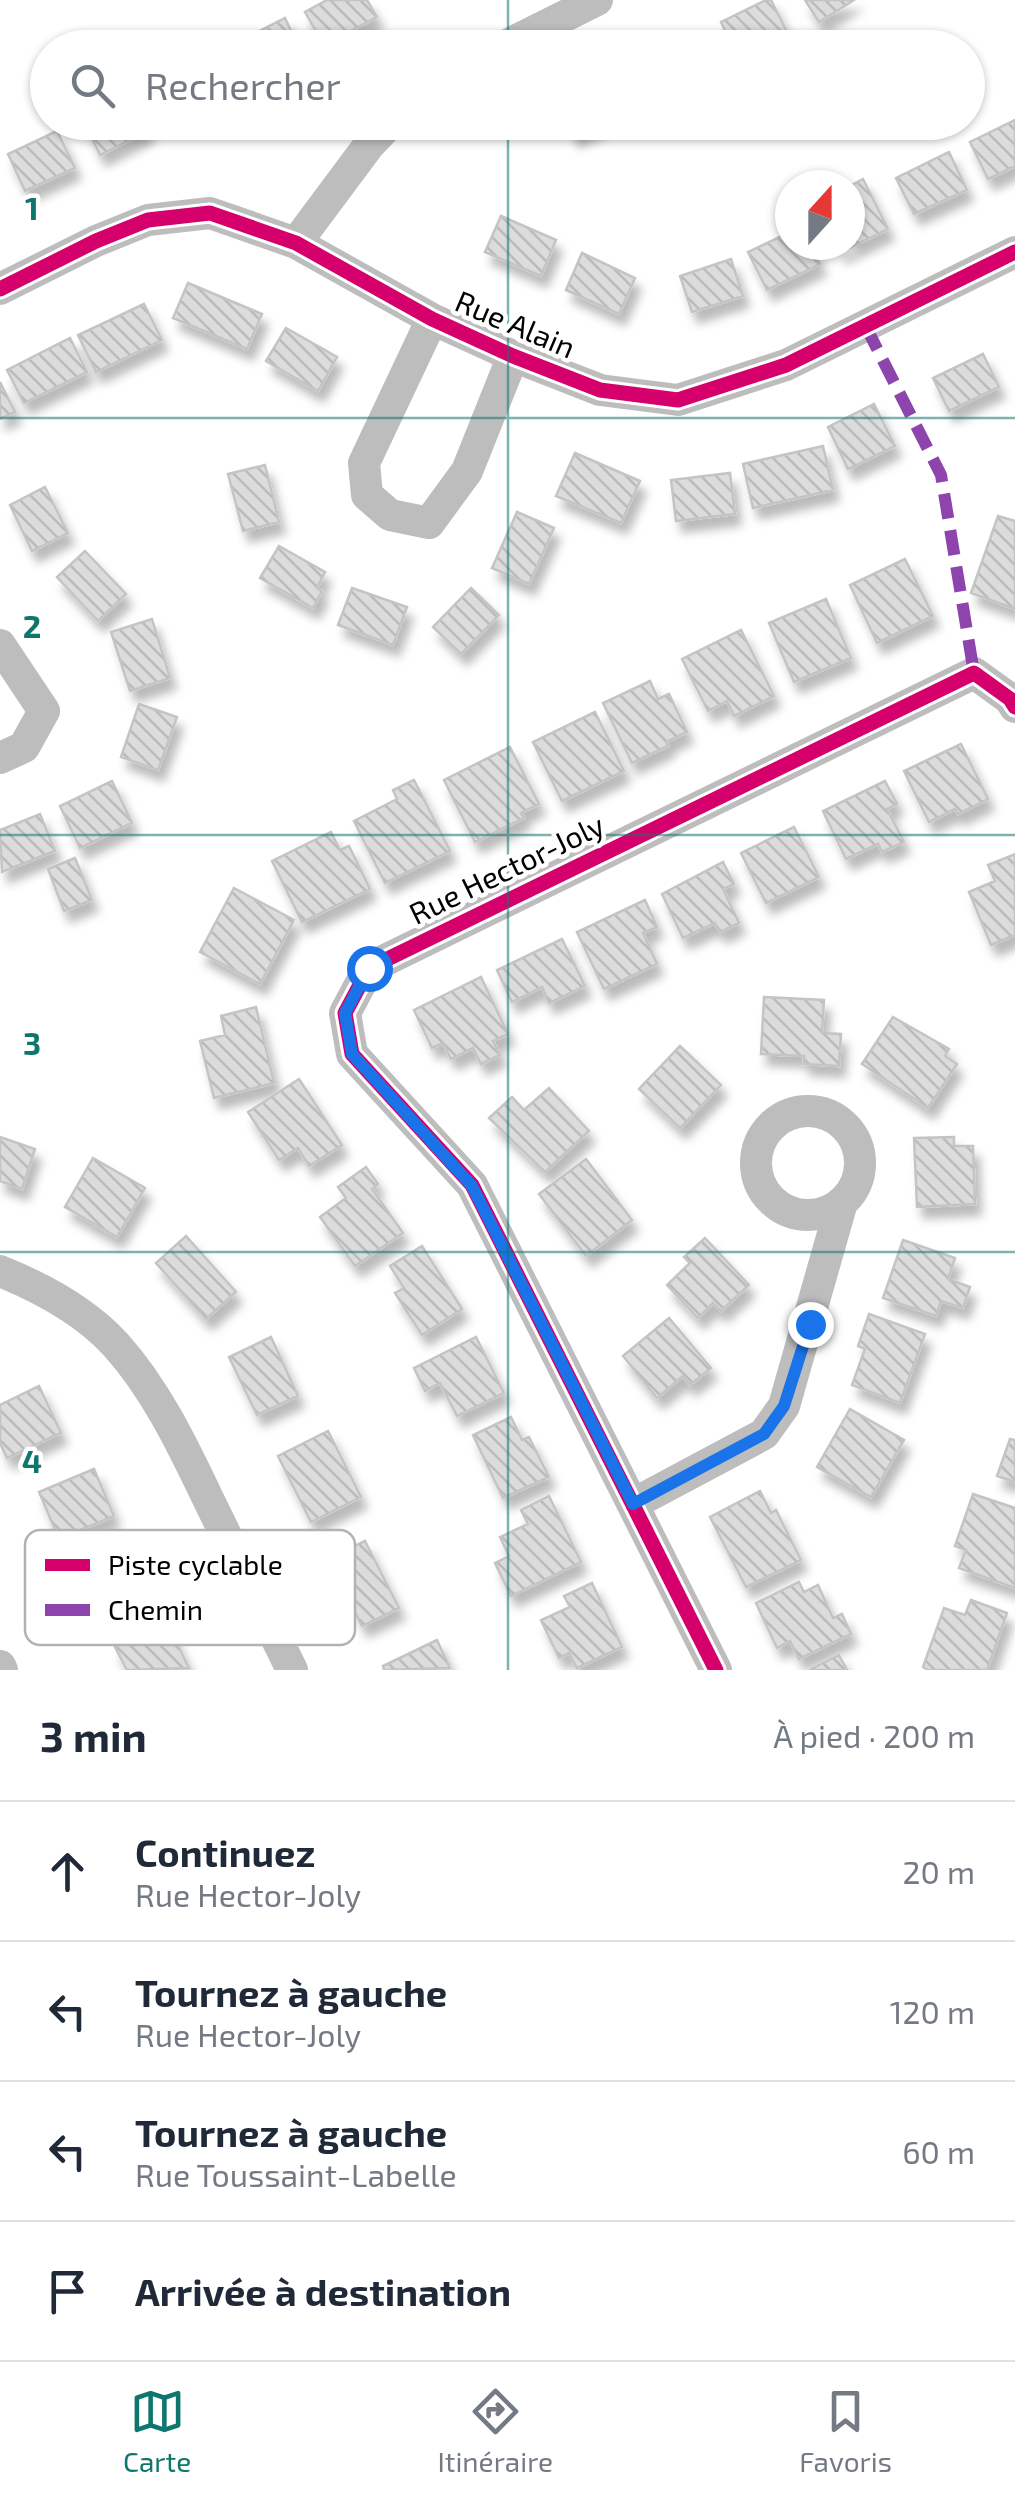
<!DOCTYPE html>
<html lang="fr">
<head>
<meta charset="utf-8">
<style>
  body { margin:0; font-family:"Exo 2",sans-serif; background:#f6f6f7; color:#1f2937 }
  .compass { position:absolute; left:775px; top:170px; width:90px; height:90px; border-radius:50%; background:#fff; box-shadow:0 2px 8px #0004; rotate:21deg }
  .stop { position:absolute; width:30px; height:30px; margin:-22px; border:8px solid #1a73e8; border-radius:50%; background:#fff }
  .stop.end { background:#1a73e8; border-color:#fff; box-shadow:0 2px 10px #0008 }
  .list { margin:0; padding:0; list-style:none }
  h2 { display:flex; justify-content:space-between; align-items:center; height:130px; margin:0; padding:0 40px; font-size:42px }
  h2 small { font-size:32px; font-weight:400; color:#747a83 }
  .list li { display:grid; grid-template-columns:65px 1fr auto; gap:30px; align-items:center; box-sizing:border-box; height:140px; padding:0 40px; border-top:2px solid #e0e1e3 }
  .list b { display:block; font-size:38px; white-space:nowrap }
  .list p { margin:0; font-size:32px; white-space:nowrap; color:#747a83 }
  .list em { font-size:32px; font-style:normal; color:#747a83 }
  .icon { flex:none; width:55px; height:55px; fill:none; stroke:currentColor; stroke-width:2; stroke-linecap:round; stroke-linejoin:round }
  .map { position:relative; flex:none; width:1015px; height:1670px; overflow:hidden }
  .search { position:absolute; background:#fff; box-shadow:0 2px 8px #0004; left:30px; right:30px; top:30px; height:110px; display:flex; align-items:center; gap:25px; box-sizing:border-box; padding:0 35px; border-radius:55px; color:#747a83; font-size:38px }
  .sheet { height:690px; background:#fff }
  nav { display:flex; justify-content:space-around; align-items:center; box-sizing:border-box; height:140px; border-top:2px solid #e0e1e3; background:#fff; font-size:28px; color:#747a83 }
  nav a { display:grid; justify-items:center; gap:5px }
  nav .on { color:#0f766e }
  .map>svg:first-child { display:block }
</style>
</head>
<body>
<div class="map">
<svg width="1015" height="1670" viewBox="0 0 1015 1670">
  <defs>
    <pattern id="building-back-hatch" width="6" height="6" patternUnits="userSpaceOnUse" patternTransform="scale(2.5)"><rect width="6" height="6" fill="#dcdcdc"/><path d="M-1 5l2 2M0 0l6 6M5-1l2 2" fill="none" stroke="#bbb"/></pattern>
    <filter id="shadow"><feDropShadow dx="6" dy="11" stdDeviation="5" flood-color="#0004"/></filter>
  </defs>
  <rect width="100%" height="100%" fill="#fff"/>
  <path fill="url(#building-back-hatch)" stroke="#c4c4c4" stroke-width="2.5" filter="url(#shadow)" d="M 327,0 L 367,0 L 377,17 L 324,45 L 305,12 Z
    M 766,0 L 771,0 L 787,32 L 755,48 L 733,48 L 721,22 Z
    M 805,0 L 854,0 L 819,22 Z
    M 285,18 L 299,48 L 235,48 L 234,44 Z
    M 1015,120 L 1015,166 L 988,179 L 970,142 Z
    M 84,122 L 144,122 L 148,131 L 100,155 Z
    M 567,122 L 604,122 L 574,136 Z
    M 57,131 L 75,168 L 25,191 L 8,154 Z
    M 949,152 L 967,190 L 914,214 L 896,178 Z
    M 863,179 L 888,229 L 841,252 L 837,245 L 850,245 L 850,186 Z
    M 501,216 L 556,240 L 541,276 L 485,252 Z
    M 790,232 L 790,245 L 811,245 L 820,264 L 767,290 L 748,252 Z
    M 582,253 L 635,278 L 619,314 L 566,290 Z
    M 731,259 L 743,296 L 692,312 L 680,276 Z
    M 188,283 L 262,314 L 247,349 L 173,318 Z
    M 144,304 L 162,340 L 96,372 L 78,335 Z
    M 286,328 L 337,357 L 318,391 L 266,361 Z
    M 70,338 L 87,372 L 24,403 L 7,370 Z
    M 983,354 L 999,387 L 949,411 L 933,378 Z
    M 0,382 L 15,412 L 0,419 Z
    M 874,404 L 895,446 L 848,469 L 828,427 Z
    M 823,446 L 833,490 L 753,508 L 743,464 Z
    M 575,453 L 640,481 L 621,523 L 556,496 Z
    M 265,465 L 279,522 L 243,531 L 228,474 Z
    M 730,473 L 735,514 L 676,521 L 671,480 Z
    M 45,487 L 68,533 L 32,551 L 10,505 Z
    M 517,512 L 554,528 L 529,584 L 492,568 Z
    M 998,516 L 1015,521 L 1015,609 L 971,593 Z
    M 279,546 L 325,572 L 317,588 L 322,591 L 313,608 L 260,578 Z
    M 85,551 L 126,594 L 98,621 L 57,577 Z
    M 905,559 L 933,616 L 877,643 L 850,585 Z
    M 352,588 L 407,607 L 393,645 L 338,625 Z
    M 471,588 L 499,615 L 461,654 L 433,627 Z
    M 826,599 L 851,658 L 794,682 L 769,623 Z
    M 152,619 L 170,678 L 130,691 L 111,632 Z
    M 741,630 L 774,696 L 734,716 L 727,701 L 708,711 L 682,659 Z
    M 650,681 L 658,699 L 669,694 L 687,732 L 666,742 L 668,746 L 632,763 L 603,703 Z
    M 139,704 L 177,717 L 158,770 L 121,757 Z
    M 595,712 L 624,771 L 562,801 L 533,742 Z
    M 961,744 L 988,799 L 958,814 L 955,809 L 929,822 L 904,771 Z
    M 510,747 L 539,804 L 521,813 L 524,818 L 475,842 L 444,780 Z
    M 414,780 L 450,851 L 385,883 L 354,821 L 397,799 L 393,790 Z
    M 112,781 L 132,823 L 80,848 L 60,806 Z
    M 885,781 L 897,804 L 887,809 L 904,842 L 882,852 L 878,844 L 846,859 L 823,811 Z
    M 40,814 L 55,851 L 2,872 L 0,830 Z
    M 794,827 L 819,877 L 766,903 L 741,853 Z
    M 331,832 L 340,850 L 349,846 L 370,889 L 302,922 L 272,861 Z
    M 1015,854 L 1015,935 L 991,945 L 969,892 L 995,881 L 988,865 Z
    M 75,858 L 92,900 L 64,911 L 48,869 Z
    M 723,862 L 734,884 L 723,889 L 739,923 L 720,932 L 715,923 L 683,938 L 662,894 Z
    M 234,888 L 294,920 L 260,984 L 200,952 Z
    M 645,900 L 657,927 L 643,933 L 657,964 L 604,989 L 577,932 Z
    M 562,939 L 585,986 L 549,1003 L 542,987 L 512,1002 L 497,970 Z
    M 481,977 L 508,1034 L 493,1041 L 500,1055 L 481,1064 L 473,1048 L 451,1059 L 443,1043 L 432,1048 L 414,1010 Z
    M 764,997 L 824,1000 L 822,1033 L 841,1034 L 839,1066 L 804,1064 L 804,1056 L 761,1054 Z
    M 256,1007 L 274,1083 L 214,1098 L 200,1041 L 225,1035 L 221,1016 Z
    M 893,1017 L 949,1049 L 945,1056 L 957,1064 L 928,1108 L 862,1064 Z
    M 680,1046 L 721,1085 L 680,1128 L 639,1089 Z
    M 299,1079 L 342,1145 L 309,1166 L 298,1148 L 279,1160 L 248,1112 Z
    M 549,1088 L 589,1131 L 545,1172 L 489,1118 L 512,1097 L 524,1110 Z
    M 0,1137 L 35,1149 L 22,1189 L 0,1181 Z
    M 954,1137 L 954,1146 L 973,1146 L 975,1204 L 917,1207 L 914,1138 Z
    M 93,1158 L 145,1188 L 117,1237 L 65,1207 Z
    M 586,1159 L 632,1220 L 586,1256 L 539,1194 Z
    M 366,1167 L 378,1184 L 372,1189 L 403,1233 L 355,1266 L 320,1217 L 346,1198 L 338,1187 Z
    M 186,1236 L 236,1292 L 206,1319 L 156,1263 Z
    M 705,1238 L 749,1285 L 721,1311 L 713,1303 L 698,1318 L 667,1285 L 690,1263 L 684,1257 Z
    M 903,1240 L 955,1258 L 948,1279 L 970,1287 L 963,1308 L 941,1301 L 936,1316 L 883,1298 Z
    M 422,1246 L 462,1309 L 422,1335 L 395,1293 L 404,1288 L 390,1266 Z
    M 869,1314 L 925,1334 L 900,1403 L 852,1385 L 865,1349 L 858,1346 Z
    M 669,1318 L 711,1368 L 690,1385 L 683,1376 L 657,1398 L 623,1356 Z
    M 271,1337 L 298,1396 L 257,1415 L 229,1357 Z
    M 476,1337 L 504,1393 L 457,1416 L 440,1383 L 425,1391 L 414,1368 Z
    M 39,1386 L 61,1433 L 7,1458 L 0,1443 L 0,1405 Z
    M 850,1409 L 904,1440 L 871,1497 L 817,1467 Z
    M 511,1417 L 522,1440 L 529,1437 L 549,1477 L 503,1498 L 473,1435 Z
    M 328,1431 L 361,1497 L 311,1522 L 278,1456 Z
    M 1010,1439 L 1015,1440 L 1015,1482 L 997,1476 Z
    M 94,1469 L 114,1516 L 59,1539 L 39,1492 Z
    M 760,1491 L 771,1513 L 776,1510 L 801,1560 L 746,1587 L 710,1517 Z
    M 973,1494 L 1015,1508 L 1015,1588 L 959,1568 L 966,1550 L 955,1546 Z
    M 549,1496 L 581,1562 L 511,1596 L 495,1563 L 509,1556 L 500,1537 L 528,1524 L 521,1510 Z
    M 365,1541 L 399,1608 L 362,1626 L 328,1559 Z
    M 799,1582 L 804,1592 L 818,1585 L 833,1618 L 842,1614 L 851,1634 L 799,1659 L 790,1641 L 777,1648 L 756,1603 Z
    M 592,1583 L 622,1647 L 577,1668 L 569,1653 L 559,1658 L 541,1620 L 570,1607 L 564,1596 Z
    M 971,1600 L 1007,1613 L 987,1670 L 928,1670 L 923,1667 L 944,1608 L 965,1615 Z
    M 166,1621 L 189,1668 L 127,1670 L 115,1647 Z
    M 437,1640 L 450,1668 L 384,1670 L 383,1666 Z
    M 839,1655 L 847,1670 L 809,1670 Z"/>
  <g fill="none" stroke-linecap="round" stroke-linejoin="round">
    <path stroke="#bdbdbd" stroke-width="32" d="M 501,48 L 597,0
      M 296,243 L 369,145 L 391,122
      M 0,289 L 96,241 L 148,220 L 210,213 L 296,243 L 432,319 L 513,356 L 600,390 L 678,400 L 786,365 L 1015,252
      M 432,319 L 364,463 L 367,495 L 390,515 L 429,523 L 467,471 L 513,356
      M 0,645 L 44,711 L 24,747 L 0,758
      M756 1163a52 52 0 1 1 104 0a52 52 0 1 1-104 0Z
      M 0,1271 C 42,1288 85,1311 116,1345 C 159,1393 186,1453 214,1511 C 240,1564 266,1617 292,1670
      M 633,1504 L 764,1434 L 784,1406 L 842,1202
      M 0,1666 L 2,1670
      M 716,1670 L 472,1185 L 352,1054 L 345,1013 L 369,968 L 974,673 L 1010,699 L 1015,707"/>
    <path stroke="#8e44ad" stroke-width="12" stroke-dasharray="25 12" stroke-linecap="butt" d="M 866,327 L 941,475 L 974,673"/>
    <g stroke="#fff" stroke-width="21">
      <path id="cycleway" d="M 0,289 L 96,241 L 148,220 L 210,213 L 296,243 L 432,319 L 513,356 L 600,390 L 678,400 L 786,365 L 1015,252
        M 716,1670 L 472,1185 L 352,1054 L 345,1013 L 369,968 L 974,673 L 1010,699 L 1015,707"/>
    </g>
    <use href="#cycleway" stroke="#d6006c" stroke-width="15"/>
  </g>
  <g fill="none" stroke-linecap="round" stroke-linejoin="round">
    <path stroke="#1a73e8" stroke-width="12" d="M 369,968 L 345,1013 L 352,1054 L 472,1186 L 633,1504 L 764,1434 L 784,1406 L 810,1324"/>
  </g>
  <path fill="none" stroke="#0f766e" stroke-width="2.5" stroke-opacity="0.55" d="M 508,0 L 508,48M 508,122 L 508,1670M 0,418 L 1015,418M 0,835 L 1015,835M 0,1252 L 1015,1252"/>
  <g text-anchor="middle" stroke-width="9" stroke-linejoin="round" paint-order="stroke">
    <g font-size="30" fill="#000" stroke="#fff">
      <text transform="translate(515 325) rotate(23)" y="10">Rue Alain</text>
      <text transform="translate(507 870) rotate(-26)" y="10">Rue Hector-Joly</text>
    </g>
  </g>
  <rect x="25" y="1530" width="330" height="115" rx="15" fill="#fff" stroke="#b2b2b2" stroke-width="2.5"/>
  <rect x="45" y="1559" width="45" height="12" fill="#d6006c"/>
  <rect x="45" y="1604" width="45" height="12" fill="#8e44ad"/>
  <g font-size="28" fill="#000">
    <text x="108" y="1575">Piste cyclable</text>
    <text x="108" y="1620">Chemin</text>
  </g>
  <g font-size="32" text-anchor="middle" font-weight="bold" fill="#0f766e" stroke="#fff" stroke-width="9" stroke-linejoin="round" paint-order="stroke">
    <text x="32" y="220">1</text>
    <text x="32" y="638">2</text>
    <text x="32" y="1055">3</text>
    <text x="32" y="1473">4</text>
  </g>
</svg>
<svg class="compass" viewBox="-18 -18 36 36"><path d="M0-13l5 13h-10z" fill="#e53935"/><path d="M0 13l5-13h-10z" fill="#747a83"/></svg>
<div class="stop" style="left:369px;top:968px"></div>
<div class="stop end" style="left:810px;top:1324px"></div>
<div class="search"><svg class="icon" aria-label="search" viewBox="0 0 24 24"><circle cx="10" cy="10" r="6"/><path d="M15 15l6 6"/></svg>Rechercher</div>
</div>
<section class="sheet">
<h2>3 min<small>À pied · 200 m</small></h2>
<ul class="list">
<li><svg class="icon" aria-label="ahead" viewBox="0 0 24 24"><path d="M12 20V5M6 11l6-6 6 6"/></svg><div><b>Continuez</b><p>Rue Hector-Joly</p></div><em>20 m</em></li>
<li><svg class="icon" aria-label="left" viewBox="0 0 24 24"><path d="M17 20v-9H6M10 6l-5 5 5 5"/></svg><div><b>Tournez à gauche</b><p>Rue Hector-Joly</p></div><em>120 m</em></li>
<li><svg class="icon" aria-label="left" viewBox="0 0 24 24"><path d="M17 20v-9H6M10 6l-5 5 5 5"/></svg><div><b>Tournez à gauche</b><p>Rue Toussaint-Labelle</p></div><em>60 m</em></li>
<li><svg class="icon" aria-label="arrive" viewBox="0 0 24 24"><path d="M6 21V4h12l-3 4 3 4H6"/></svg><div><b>Arrivée à destination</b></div></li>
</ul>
</section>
<nav>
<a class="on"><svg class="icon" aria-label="map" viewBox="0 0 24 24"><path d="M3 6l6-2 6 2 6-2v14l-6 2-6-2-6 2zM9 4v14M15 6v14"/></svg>Carte</a>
<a><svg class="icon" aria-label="directions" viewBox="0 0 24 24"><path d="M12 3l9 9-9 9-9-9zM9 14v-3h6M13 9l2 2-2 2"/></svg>Itinéraire</a>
<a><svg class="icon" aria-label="saved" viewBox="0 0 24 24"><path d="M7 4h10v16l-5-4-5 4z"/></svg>Favoris</a>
</nav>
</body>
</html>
